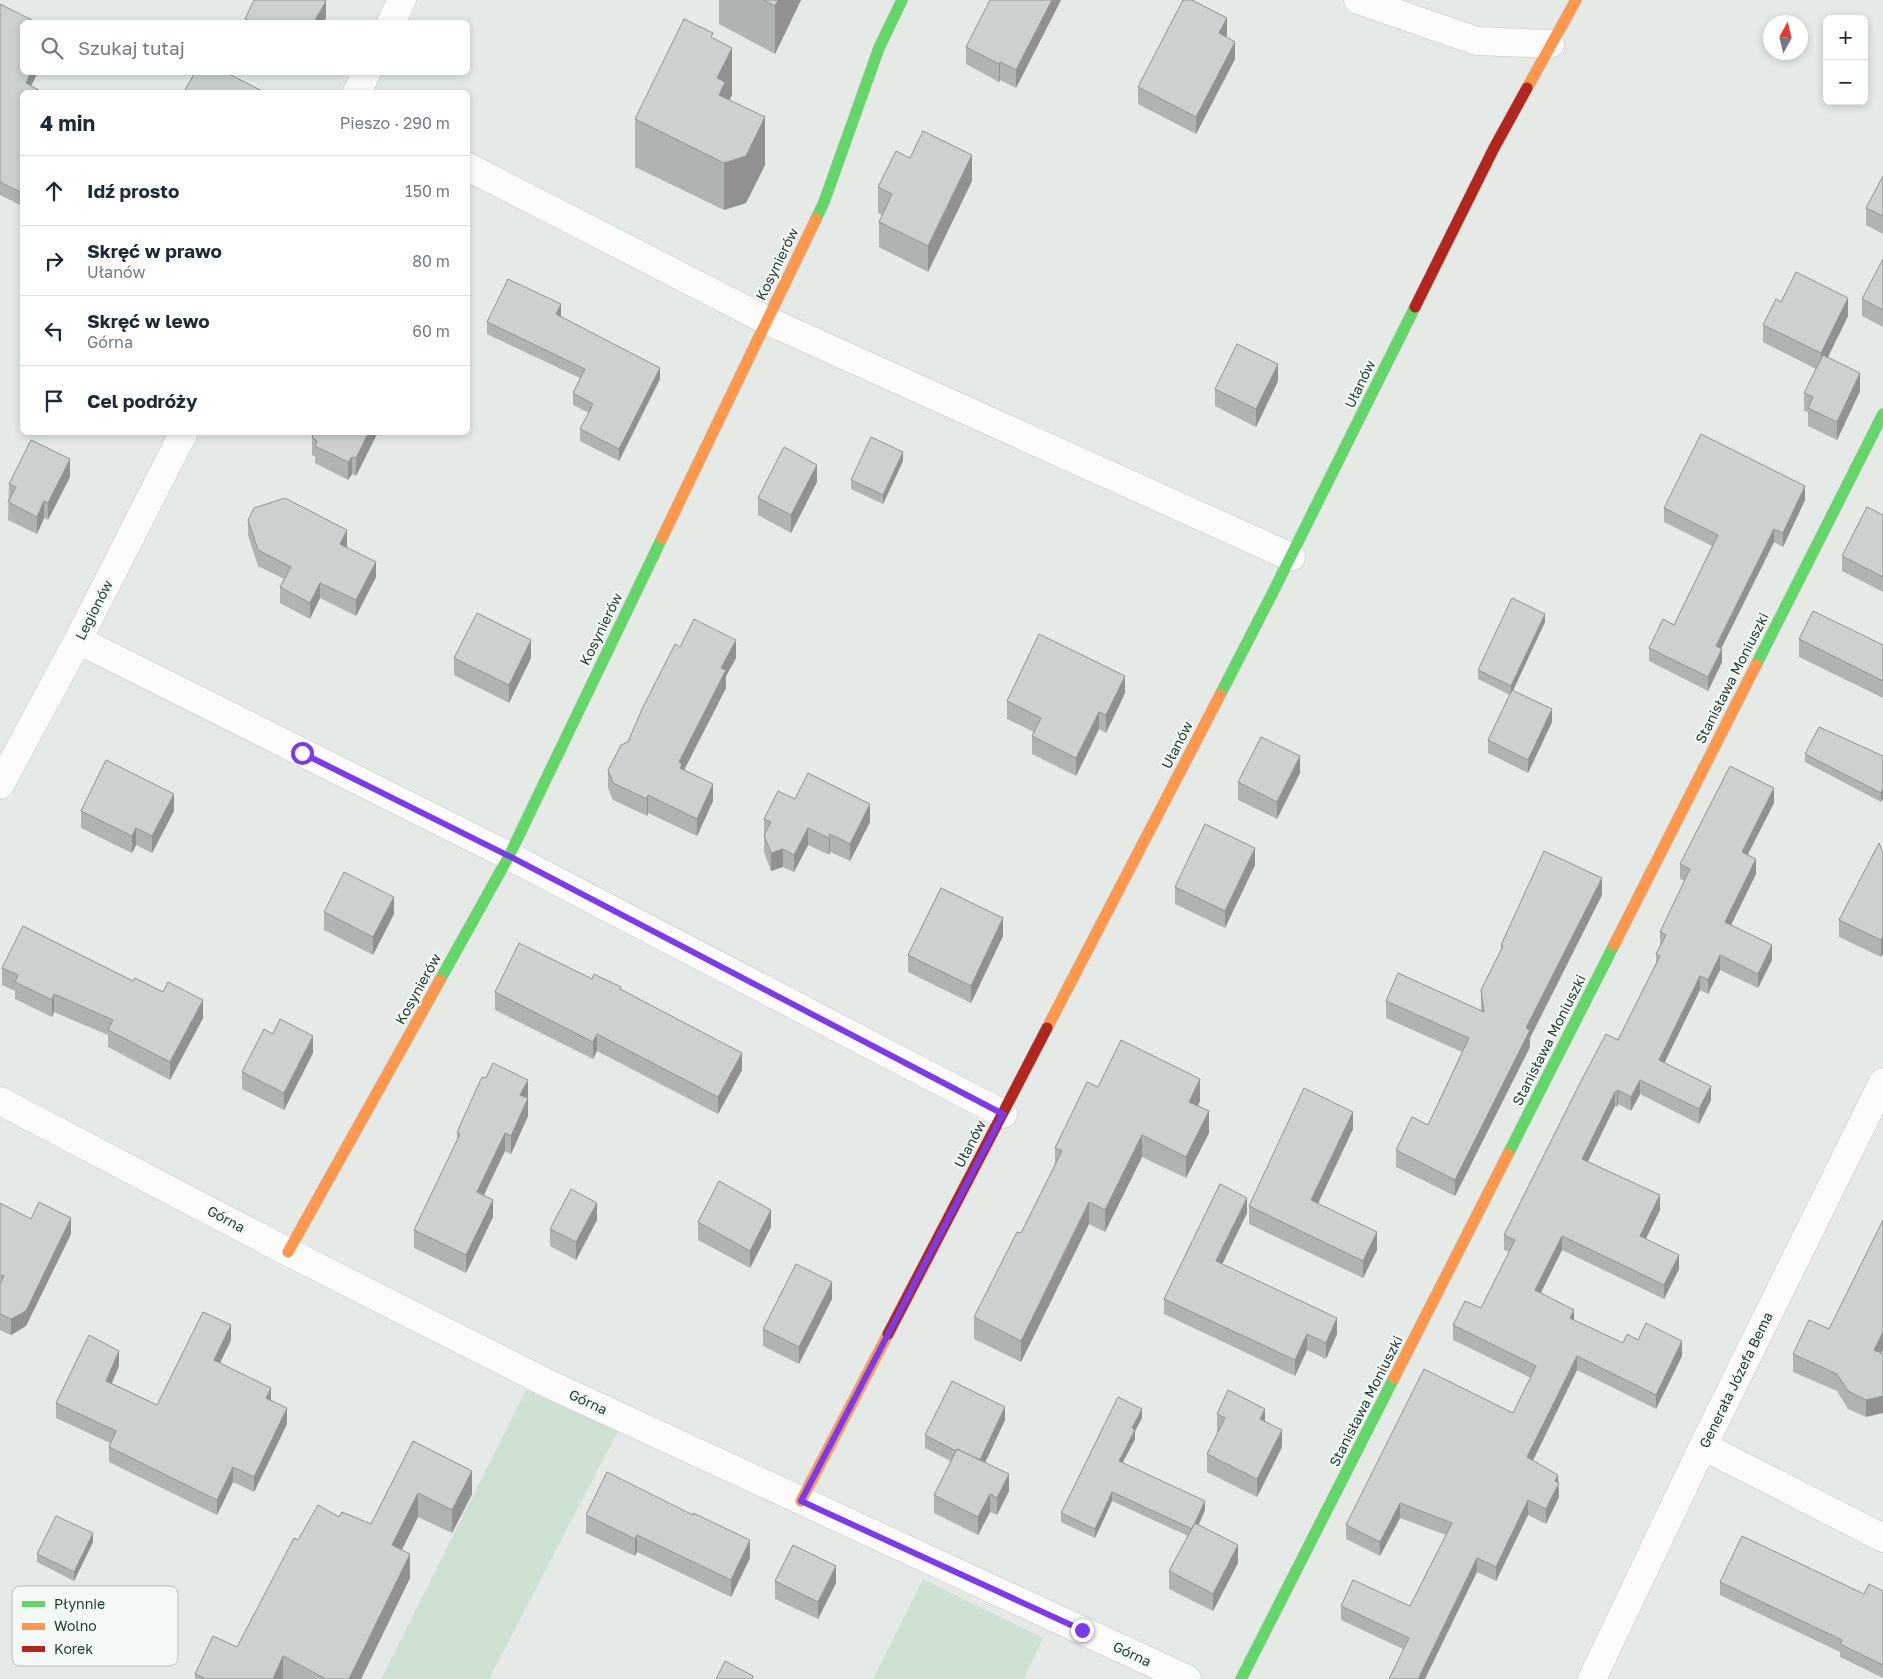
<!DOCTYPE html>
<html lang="pl">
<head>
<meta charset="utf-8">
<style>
  body { margin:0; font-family:"Golos Text",sans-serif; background:#f6f6f7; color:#1f2937 }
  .controls { position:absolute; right:15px; top:15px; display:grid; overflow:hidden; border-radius:8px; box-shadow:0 2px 8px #0003 }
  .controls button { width:45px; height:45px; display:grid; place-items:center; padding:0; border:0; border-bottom:1px solid #e0e1e3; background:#fff; color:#1f2937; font:25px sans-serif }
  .compass { position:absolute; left:1763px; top:15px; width:45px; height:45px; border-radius:50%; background:#fff; box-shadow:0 2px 8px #0003; rotate:8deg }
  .stop { position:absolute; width:15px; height:15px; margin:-11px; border:4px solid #7c3aed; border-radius:50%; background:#fff }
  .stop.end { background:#7c3aed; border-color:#fff; box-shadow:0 1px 5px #0008 }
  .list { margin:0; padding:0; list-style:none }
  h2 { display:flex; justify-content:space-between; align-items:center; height:65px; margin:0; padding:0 20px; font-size:21px }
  h2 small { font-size:16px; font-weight:400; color:#747a83 }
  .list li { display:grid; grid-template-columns:32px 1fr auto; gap:15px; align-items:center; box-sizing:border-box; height:70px; padding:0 20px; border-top:1px solid #e0e1e3 }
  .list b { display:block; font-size:19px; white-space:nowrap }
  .list p { margin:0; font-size:16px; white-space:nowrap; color:#747a83 }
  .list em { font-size:16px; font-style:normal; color:#747a83 }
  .icon { flex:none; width:28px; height:28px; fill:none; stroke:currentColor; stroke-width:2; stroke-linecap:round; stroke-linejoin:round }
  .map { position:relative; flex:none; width:1883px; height:1679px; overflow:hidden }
  .search { position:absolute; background:#fff; box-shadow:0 2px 8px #0003; left:20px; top:20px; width:450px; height:55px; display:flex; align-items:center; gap:12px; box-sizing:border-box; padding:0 18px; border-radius:8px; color:#747a83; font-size:19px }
  .panel { position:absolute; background:#fff; box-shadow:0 2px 8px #0003; left:20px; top:90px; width:450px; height:345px; border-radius:8px }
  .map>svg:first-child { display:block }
</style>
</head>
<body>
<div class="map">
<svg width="1883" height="1679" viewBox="0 0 1883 1679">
  <rect width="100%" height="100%" fill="#e5eae7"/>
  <path fill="#cee2d3" d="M 526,1390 L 618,1431 L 489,1679 L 381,1679 Z
    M 923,1579 L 1043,1638 L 1024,1679 L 873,1679 Z"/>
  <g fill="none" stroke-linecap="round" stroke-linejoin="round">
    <g stroke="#c2c7c4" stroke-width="29">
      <path id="street" d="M 1358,0 L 1477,41 L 1550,44
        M 391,22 L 402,0
        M 357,92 L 367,72
        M 468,167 L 766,320 L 1291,557
        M 78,640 L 509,856 L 1003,1114
        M 0,785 L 78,640 L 184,432
        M 0,1101 L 288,1252 L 547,1383 L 1187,1679
        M 1703,1446 L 1883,1538
        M 1592,1679 L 1703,1446 L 1883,1082"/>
    </g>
    <g stroke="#c0c7c4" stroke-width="12">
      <path id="fast" d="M 816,219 L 824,202 L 879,48 L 902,0
        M 1756,665 L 1883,414
        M 1220,695 L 1270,598 L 1415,307
        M 440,980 L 509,856 L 662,538
        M 1508,1154 L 1614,945
        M 1241,1679 L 1394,1378"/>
    </g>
    <g stroke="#c0c7c4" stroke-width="12">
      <path id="slow" d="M 1527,88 L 1576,0
        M 662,538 L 816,219
        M 1614,945 L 1756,665
        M 1047,1028 L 1220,695
        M 288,1252 L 440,980
        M 1394,1378 L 1508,1154
        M 801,1501 L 888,1334"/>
    </g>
    <g stroke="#c0c7c4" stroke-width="12">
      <path id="jam" d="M 1415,307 L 1494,148 L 1527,88
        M 888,1334 L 1047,1028"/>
    </g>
    <use href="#street" stroke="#fbfcfb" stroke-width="28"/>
    <use href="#fast" stroke="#63d668" stroke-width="11"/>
    <use href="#slow" stroke="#ff974d" stroke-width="11"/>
    <use href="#jam" stroke="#b3261e" stroke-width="11"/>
  </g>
  <path fill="#afb4b2" d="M 719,0 L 801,0 L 775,54 L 719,24 Z
    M 1061,0 L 1016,88 L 1000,80 L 999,82 L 966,64 L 966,47 Z
    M 0,4 L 22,22 L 38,72 L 31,86 L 22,92 L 22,201 L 20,205 L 0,195 Z
    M 326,18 L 324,22 L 245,22 L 245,19 Z
    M 1227,35 L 1226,37 L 1235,59 L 1196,134 L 1138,104 L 1138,87 Z
    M 713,38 L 732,95 L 729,100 L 765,165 L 746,203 L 724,210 L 635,167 L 635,119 Z
    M 910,158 L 972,181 L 928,272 L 879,247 L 879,222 L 882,215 L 878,213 L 878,187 Z
    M 1883,176 L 1883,234 L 1866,225 L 1866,208 Z
    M 1883,259 L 1883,327 L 1862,316 L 1862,299 Z
    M 1781,302 L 1848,316 L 1828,357 L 1860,391 L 1837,440 L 1808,426 L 1808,412 L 1804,411 L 1804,393 L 1816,369 L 1763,342 L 1763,325 Z
    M 561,316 L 660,379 L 619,461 L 580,441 L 580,429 L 589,413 L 573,405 L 573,393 L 580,378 L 487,334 L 487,322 Z
    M 1278,381 L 1256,427 L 1215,406 L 1215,389 Z
    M 378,432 L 356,476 L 352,474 L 348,480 L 315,463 L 315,457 L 312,455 L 312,437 Z
    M 903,461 L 883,504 L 851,489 L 851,480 Z
    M 70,477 L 48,520 L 44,518 L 37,534 L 8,520 L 9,484 Z
    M 817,482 L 791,533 L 758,515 L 758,498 Z
    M 1805,500 L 1783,547 L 1774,542 L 1721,649 L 1722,662 L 1708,691 L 1649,661 L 1649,648 L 1674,625 L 1712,546 L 1664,522 L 1664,508 Z
    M 1883,515 L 1883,592 L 1842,571 L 1842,556 Z
    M 248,520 L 347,545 L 347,547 L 376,577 L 356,616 L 320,598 L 310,619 L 280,603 L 280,587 L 284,579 L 258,566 L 248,535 Z
    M 1545,622 L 1513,690 L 1552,722 L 1528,773 L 1488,753 L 1488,740 L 1510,695 L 1478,679 L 1478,670 Z
    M 1799,639 L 1883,645 L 1883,698 L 1799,657 Z
    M 680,647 L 736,658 L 726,676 L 726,688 L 684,770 L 713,801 L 697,836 L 648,813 L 647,816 L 613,800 L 608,788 L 608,770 L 628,742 Z
    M 454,658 L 531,658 L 509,703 L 454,675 Z
    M 1125,693 L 1106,733 L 1099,729 L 1076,776 L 1032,754 L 1032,736 L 1034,732 L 1007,719 L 1007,701 Z
    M 1805,754 L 1883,756 L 1883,798 L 1881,802 L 1805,762 Z
    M 1300,773 L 1277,819 L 1238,800 L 1238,782 Z
    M 795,799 L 870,822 L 850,861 L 830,852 L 829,855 L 808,845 L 794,872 L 783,867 L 771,871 L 764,852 L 764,819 Z
    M 1774,803 L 1747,855 L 1756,874 L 1731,925 L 1772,960 L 1758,988 L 1720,970 L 1708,994 L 1700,990 L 1664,1063 L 1711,1100 L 1699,1124 L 1640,1094 L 1631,1111 L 1618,1104 L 1617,1107 L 1615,1106 L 1587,1162 L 1660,1210 L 1645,1239 L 1679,1269 L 1664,1299 L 1562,1250 L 1541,1293 L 1574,1320 L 1623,1343 L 1638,1340 L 1682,1356 L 1656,1409 L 1577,1370 L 1533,1461 L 1558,1483 L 1559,1497 L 1546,1524 L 1528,1515 L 1496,1581 L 1477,1572 L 1403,1649 L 1341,1620 L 1341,1606 L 1410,1606 L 1446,1535 L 1400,1518 L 1380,1556 L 1346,1539 L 1346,1525 L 1513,1413 L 1531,1378 L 1453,1340 L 1453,1325 L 1481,1308 L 1509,1252 L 1504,1250 L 1504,1235 L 1618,1040 L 1656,963 L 1656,954 L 1660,946 L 1660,932 L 1685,881 L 1680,879 L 1680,864 Z
    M 81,811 L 174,811 L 152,853 L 136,845 L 132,853 L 81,828 Z
    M 1883,853 L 1883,954 L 1881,957 L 1839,937 L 1839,920 Z
    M 1255,865 L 1225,928 L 1175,904 L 1175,887 Z
    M 1602,895 L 1530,1038 L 1530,1047 L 1455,1196 L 1396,1167 L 1396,1150 L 1428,1125 L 1462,1052 L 1386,1018 L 1386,1001 L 1481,1011 L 1481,990 L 1501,949 L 1501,945 Z
    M 324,912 L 394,914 L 373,955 L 324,930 Z
    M 1003,936 L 971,1003 L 908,972 L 908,955 Z
    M 2,968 L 203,1018 L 170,1080 L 108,1047 L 108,1035 L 54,1012 L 52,1017 L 15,999 L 15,991 L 2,985 Z
    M 592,979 L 621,989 L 742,1070 L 718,1114 L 597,1051 L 593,1059 L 495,1010 L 495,992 Z
    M 273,1034 L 313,1053 L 284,1110 L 242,1089 L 242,1072 Z
    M 528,1097 L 528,1116 L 511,1154 L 505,1151 L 484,1195 L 493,1217 L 466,1273 L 414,1248 L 414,1230 L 457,1142 L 457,1132 Z
    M 1200,1101 L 1198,1106 L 1209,1133 L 1186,1178 L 1142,1157 L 1105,1232 L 1089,1224 L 1021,1362 L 974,1339 L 974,1317 L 1021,1233 L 1055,1166 L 1055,1148 Z
    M 1353,1129 L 1318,1204 L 1377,1250 L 1363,1278 L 1249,1224 L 1249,1206 Z
    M 0,1203 L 31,1219 L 71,1234 L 26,1326 L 11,1335 L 0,1330 Z
    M 1247,1213 L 1222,1264 L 1337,1334 L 1326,1359 L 1307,1350 L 1295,1376 L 1164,1314 L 1164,1299 Z
    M 597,1220 L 576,1260 L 550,1246 L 550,1229 Z
    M 698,1222 L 771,1227 L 750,1268 L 698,1240 Z
    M 832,1299 L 799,1364 L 763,1346 L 763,1329 Z
    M 1829,1329 L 1883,1350 L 1881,1353 L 1866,1417 L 1848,1409 L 1837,1391 L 1793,1372 L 1793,1354 Z
    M 231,1340 L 220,1363 L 271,1401 L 287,1424 L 254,1492 L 233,1482 L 217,1515 L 109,1462 L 109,1447 L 110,1443 L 56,1418 L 56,1403 L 119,1366 L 112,1383 L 157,1405 Z
    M 1217,1414 L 1265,1421 L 1282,1447 L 1257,1497 L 1207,1472 L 1207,1454 L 1218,1432 L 1217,1432 Z
    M 1142,1418 L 1135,1431 L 1135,1439 L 1122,1463 L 1205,1510 L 1199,1525 L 1238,1563 L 1213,1611 L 1169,1589 L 1169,1571 L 1188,1536 L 1112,1501 L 1095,1538 L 1061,1522 L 1061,1513 Z
    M 1005,1420 L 985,1462 L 1009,1491 L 997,1515 L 990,1512 L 978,1535 L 934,1513 L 934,1495 L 951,1461 L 925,1448 L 925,1435 Z
    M 413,1441 L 472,1494 L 452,1533 L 418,1517 L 402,1550 L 410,1578 L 361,1679 L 195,1679 L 195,1674 L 237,1647 L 298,1540 L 339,1517 L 371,1524 Z
    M 586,1515 L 750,1558 L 731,1597 L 637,1552 L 635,1556 L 586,1533 Z
    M 93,1542 L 74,1581 L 37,1562 L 37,1554 Z
    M 775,1581 L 836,1583 L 818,1619 L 775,1599 Z
    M 1720,1582 L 1864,1594 L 1883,1591 L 1883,1678 L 1840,1657 L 1840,1652 L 1720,1595 Z"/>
  <path fill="#8f9291" d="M 778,0 L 801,0 L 775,54 L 775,6 Z
    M 1052,0 L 1061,0 L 1016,88 L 1016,70 Z
    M 326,1 L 326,18 L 324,22 L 314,22 Z
    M 1227,18 L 1227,35 L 1219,51 L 1219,33 Z
    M 1235,42 L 1235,59 L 1196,134 L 1196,117 Z
    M 732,48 L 732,95 L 725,109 L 719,142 L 717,78 Z
    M 1000,62 L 1000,80 L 999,82 L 999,64 Z
    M 31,72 L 38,72 L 28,92 L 26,83 Z
    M 765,117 L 765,165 L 746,203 L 724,210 L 724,163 Z
    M 972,155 L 972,181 L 928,272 L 928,246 Z
    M 22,188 L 22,201 L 20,205 L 20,192 Z
    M 1848,298 L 1848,316 L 1821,371 L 1821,353 Z
    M 561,304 L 561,316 L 556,326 L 556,314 Z
    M 1278,364 L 1278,381 L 1256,427 L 1256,409 Z
    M 660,368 L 660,379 L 619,461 L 619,449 Z
    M 1860,373 L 1860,391 L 1837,440 L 1837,422 Z
    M 369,432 L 378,432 L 356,476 L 356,458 Z
    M 903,452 L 903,461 L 883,504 L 883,495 Z
    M 352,457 L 352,474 L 348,480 L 348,462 Z
    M 70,459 L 70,477 L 48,520 L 48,503 Z
    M 817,465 L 817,482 L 791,533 L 791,515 Z
    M 1805,486 L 1805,500 L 1783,547 L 1783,533 Z
    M 44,501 L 44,518 L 37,534 L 37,517 Z
    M 1774,529 L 1774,542 L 1716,659 L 1716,646 Z
    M 347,530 L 347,545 L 340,559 L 340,544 Z
    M 376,562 L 376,577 L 356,616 L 356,600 Z
    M 320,583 L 320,598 L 310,619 L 310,603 Z
    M 1545,614 L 1545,622 L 1511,695 L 1511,686 Z
    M 531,640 L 531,658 L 509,703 L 509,685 Z
    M 736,640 L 736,658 L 726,676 L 726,688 L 679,780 L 679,762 L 721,668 Z
    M 1722,649 L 1722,662 L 1708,691 L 1708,677 Z
    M 1125,676 L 1125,693 L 1106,733 L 1106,715 Z
    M 1552,709 L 1552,722 L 1528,773 L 1528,760 Z
    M 1099,712 L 1099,729 L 1076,776 L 1076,758 Z
    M 1300,756 L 1300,773 L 1277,819 L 1277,802 Z
    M 713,784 L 713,801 L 697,836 L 697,819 Z
    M 1774,788 L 1774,803 L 1742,866 L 1742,852 Z
    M 1883,789 L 1883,798 L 1881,802 L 1881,793 Z
    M 174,794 L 174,811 L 152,853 L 152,836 Z
    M 648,795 L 648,813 L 647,816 L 647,799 Z
    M 870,804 L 870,822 L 850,861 L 850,844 Z
    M 136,828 L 136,845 L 132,853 L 132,836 Z
    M 808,828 L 808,845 L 794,872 L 794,855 Z
    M 830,834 L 830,852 L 829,855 L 829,838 Z
    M 1255,848 L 1255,865 L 1225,928 L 1225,911 Z
    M 783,849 L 783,867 L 771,871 L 771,853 Z
    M 1756,859 L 1756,874 L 1725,937 L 1725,922 Z
    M 1602,878 L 1602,895 L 1530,1038 L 1530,1047 L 1455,1196 L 1455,1180 L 1526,1028 Z
    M 394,897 L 394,914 L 373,955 L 373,937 Z
    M 1003,918 L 1003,936 L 971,1003 L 971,986 Z
    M 1883,936 L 1883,954 L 1881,957 L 1881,940 Z
    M 1772,945 L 1772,960 L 1758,988 L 1758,974 Z
    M 1720,955 L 1720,970 L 1708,994 L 1708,980 Z
    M 1700,976 L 1700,990 L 1659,1074 L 1659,1060 Z
    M 54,994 L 54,1012 L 52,1017 L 52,1000 Z
    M 203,1000 L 203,1018 L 170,1080 L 170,1062 Z
    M 597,1034 L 597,1051 L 593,1059 L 593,1042 Z
    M 313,1036 L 313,1053 L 284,1110 L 284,1093 Z
    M 742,1053 L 742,1070 L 718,1114 L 718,1097 Z
    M 1200,1079 L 1200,1101 L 1189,1123 L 1189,1102 Z
    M 528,1080 L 528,1097 L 520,1112 L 520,1095 Z
    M 1640,1080 L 1640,1094 L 1631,1111 L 1631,1097 Z
    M 1711,1086 L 1711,1100 L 1699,1124 L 1699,1109 Z
    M 1618,1090 L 1618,1104 L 1617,1107 L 1617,1092 Z
    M 1615,1092 L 1615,1106 L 1582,1174 L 1582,1159 Z
    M 528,1098 L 528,1116 L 511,1154 L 511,1136 Z
    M 1209,1111 L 1209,1133 L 1186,1178 L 1186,1157 Z
    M 1353,1112 L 1353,1129 L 1311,1218 L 1311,1200 Z
    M 505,1133 L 505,1151 L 477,1209 L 477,1192 Z
    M 1142,1135 L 1142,1157 L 1105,1232 L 1105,1210 Z
    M 1660,1195 L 1660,1210 L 1640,1251 L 1640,1236 Z
    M 1247,1198 L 1247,1213 L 1216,1277 L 1216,1261 Z
    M 493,1200 L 493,1217 L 466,1273 L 466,1255 Z
    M 1089,1202 L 1089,1224 L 1021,1362 L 1021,1341 Z
    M 597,1203 L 597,1220 L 576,1260 L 576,1242 Z
    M 771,1210 L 771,1227 L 750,1268 L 750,1251 Z
    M 71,1218 L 71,1234 L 26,1326 L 11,1335 L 11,1319 Z
    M 1377,1232 L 1377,1250 L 1363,1278 L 1363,1261 Z
    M 1562,1236 L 1562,1250 L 1535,1304 L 1535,1290 Z
    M 1679,1255 L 1679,1269 L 1664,1299 L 1664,1285 Z
    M 832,1282 L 832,1299 L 799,1364 L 799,1347 Z
    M 1574,1310 L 1574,1324 L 1570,1318 Z
    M 1337,1318 L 1337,1334 L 1326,1359 L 1326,1343 Z
    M 231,1325 L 231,1340 L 214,1375 L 214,1360 Z
    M 1883,1332 L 1883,1350 L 1874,1368 L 1874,1350 Z
    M 1307,1334 L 1307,1350 L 1295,1376 L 1295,1360 Z
    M 1682,1341 L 1682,1356 L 1656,1409 L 1656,1395 Z
    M 119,1351 L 119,1366 L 106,1396 L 106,1381 Z
    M 1577,1356 L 1577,1370 L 1527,1472 L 1527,1457 Z
    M 271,1388 L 271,1403 L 266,1398 Z
    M 1883,1396 L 1883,1413 L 1866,1417 L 1866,1400 Z
    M 1005,1407 L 1005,1420 L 979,1476 L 979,1463 Z
    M 287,1408 L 287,1424 L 254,1492 L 254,1477 Z
    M 1142,1409 L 1142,1418 L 1135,1431 L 1135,1439 L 1119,1470 L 1119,1461 L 1132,1428 Z
    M 1265,1409 L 1265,1426 L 1260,1419 Z
    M 1282,1430 L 1282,1447 L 1257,1497 L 1257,1479 Z
    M 233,1467 L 233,1482 L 217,1515 L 217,1500 Z
    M 472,1471 L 472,1494 L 452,1533 L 452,1510 Z
    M 1009,1474 L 1009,1491 L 997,1515 L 997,1498 Z
    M 1558,1475 L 1559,1497 L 1546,1524 L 1546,1509 L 1555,1481 Z
    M 1112,1492 L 1112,1501 L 1095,1538 L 1095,1529 Z
    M 418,1493 L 418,1517 L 392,1569 L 392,1545 Z
    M 990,1494 L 990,1512 L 978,1535 L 978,1517 Z
    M 1528,1500 L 1528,1515 L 1496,1581 L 1496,1567 Z
    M 1205,1501 L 1205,1510 L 1192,1538 L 1192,1529 Z
    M 1400,1503 L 1400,1518 L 1380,1556 L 1380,1542 Z
    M 93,1533 L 93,1542 L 74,1581 L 74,1572 Z
    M 637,1535 L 637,1552 L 635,1556 L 635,1539 Z
    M 750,1540 L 750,1558 L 731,1597 L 731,1580 Z
    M 1238,1545 L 1238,1563 L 1213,1611 L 1213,1594 Z
    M 410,1554 L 410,1578 L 361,1679 L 349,1679 Z
    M 1477,1558 L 1477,1572 L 1425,1679 L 1418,1679 Z
    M 836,1566 L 836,1583 L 818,1619 L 818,1602 Z
    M 283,1656 L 283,1679 L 273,1679 Z"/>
  <path fill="#ccd1cf" stroke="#8f9291" d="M 254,0 L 324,0 L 326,1 L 314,22 L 252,22 L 245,19 Z
    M 763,0 L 778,0 L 775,6 Z
    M 990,0 L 1052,0 L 1016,70 L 1000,62 L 999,64 L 966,47 Z
    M 1183,0 L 1192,0 L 1227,18 L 1219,33 L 1235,42 L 1196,117 L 1138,87 Z
    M 0,4 L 36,22 L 22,22 L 22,72 L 31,72 L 26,83 L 42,92 L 22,92 L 22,188 L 20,192 L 0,182 Z
    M 684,19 L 713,33 L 711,37 L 732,48 L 717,78 L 725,82 L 719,95 L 765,117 L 746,156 L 724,163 L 635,119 Z
    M 195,72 L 225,72 L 264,92 L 184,92 Z
    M 923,131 L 972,155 L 928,246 L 879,222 L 892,194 L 878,187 L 896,151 L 910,158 Z
    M 1883,176 L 1883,216 L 1866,208 Z
    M 1883,259 L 1883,310 L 1862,299 Z
    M 1796,272 L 1848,298 L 1821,353 L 1763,325 L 1776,299 L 1781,302 Z
    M 508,279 L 561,304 L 556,314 L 660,368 L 619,449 L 580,429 L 593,404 L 573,393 L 585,369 L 487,322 Z
    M 1237,344 L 1278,364 L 1256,409 L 1215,389 Z
    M 1823,355 L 1860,373 L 1837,422 L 1808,408 L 1813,397 L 1804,393 Z
    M 314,432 L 369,432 L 356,458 L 352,457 L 348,462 L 315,446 L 317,441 L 312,437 Z
    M 1701,434 L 1805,486 L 1783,533 L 1774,529 L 1716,646 L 1722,649 L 1708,677 L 1649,648 L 1663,619 L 1674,625 L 1718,535 L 1664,508 Z
    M 871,437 L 903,452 L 883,495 L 851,480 Z
    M 31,440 L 70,459 L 48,503 L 44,501 L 37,517 L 8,502 L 16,487 L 9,484 Z
    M 784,447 L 817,465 L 791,515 L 758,498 Z
    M 285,498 L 347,530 L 340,544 L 376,562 L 356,600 L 320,583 L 310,603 L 280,587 L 291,567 L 258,550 L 248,520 L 254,508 Z
    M 1867,507 L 1883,515 L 1883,577 L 1842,556 Z
    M 1512,598 L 1545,614 L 1511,686 L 1478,670 Z
    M 1813,611 L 1883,645 L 1883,681 L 1799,639 Z
    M 477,613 L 531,640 L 509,685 L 454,658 Z
    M 694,619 L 736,640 L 721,668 L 726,670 L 679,762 L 682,764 L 680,768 L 713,784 L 697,819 L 648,795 L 647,799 L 613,783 L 608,770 L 621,745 L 628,742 L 642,709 L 675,644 L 680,647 Z
    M 1039,634 L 1125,676 L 1106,715 L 1099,712 L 1076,758 L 1032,736 L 1041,718 L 1007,701 Z
    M 1512,690 L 1552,709 L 1528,760 L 1488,740 Z
    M 1819,727 L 1883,756 L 1883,789 L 1881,793 L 1805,754 Z
    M 1261,737 L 1300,756 L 1277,802 L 1238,782 Z
    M 106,760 L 174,794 L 152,836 L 136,828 L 132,836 L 81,811 Z
    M 1730,766 L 1774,788 L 1742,852 L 1756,859 L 1725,922 L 1772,945 L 1758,974 L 1720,955 L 1708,980 L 1700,976 L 1659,1060 L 1711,1086 L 1699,1109 L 1640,1080 L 1631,1097 L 1618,1090 L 1617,1092 L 1615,1092 L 1582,1159 L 1660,1195 L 1640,1236 L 1679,1255 L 1664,1285 L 1562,1236 L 1535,1290 L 1574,1310 L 1570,1318 L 1623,1343 L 1627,1334 L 1638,1340 L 1646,1323 L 1682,1341 L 1656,1395 L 1577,1356 L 1527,1457 L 1558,1475 L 1555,1481 L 1559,1483 L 1546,1509 L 1528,1500 L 1496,1567 L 1477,1558 L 1418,1679 L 1389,1679 L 1409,1638 L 1341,1606 L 1353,1580 L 1410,1606 L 1452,1523 L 1400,1503 L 1380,1542 L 1346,1525 L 1424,1369 L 1513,1413 L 1536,1366 L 1453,1325 L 1465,1301 L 1481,1308 L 1515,1240 L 1504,1235 L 1580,1083 L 1606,1034 L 1618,1040 L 1660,956 L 1656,954 L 1666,935 L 1660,932 L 1690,869 L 1680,864 Z
    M 808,773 L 870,804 L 850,844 L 830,834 L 829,838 L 808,828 L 794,855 L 783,849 L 771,853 L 764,835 L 771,822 L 764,819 L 778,791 L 795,799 Z
    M 1205,824 L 1255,848 L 1225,911 L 1175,887 Z
    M 1879,843 L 1883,853 L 1883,936 L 1881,940 L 1839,920 Z
    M 1544,851 L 1602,878 L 1526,1028 L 1530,1030 L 1455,1180 L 1396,1150 L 1412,1117 L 1428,1125 L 1469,1038 L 1386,1001 L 1398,973 L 1484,1012 L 1481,990 L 1503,946 L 1501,945 Z
    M 344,872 L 394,897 L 373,937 L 324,912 Z
    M 941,888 L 1003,918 L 971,986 L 908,955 Z
    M 23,926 L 133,981 L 135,978 L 163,992 L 168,982 L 203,1000 L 170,1062 L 108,1030 L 113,1020 L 54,994 L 52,1000 L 15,982 L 18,975 L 2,968 Z
    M 519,943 L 592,979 L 594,974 L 621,987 L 620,989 L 742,1053 L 718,1097 L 597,1034 L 593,1042 L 495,992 Z
    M 280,1019 L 313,1036 L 284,1093 L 242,1072 L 264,1029 L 273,1034 Z
    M 1121,1040 L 1200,1079 L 1189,1102 L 1209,1111 L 1186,1157 L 1142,1135 L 1105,1210 L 1089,1202 L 1021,1341 L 974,1317 L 1017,1232 L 1021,1233 L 1062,1151 L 1055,1148 L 1087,1082 L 1098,1087 Z
    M 493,1063 L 528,1080 L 520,1095 L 528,1098 L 511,1136 L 505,1133 L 477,1192 L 493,1200 L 466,1255 L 414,1230 L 460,1134 L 457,1132 L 482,1077 L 486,1078 Z
    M 1304,1088 L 1353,1112 L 1311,1200 L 1377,1232 L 1363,1261 L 1249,1206 Z
    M 719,1181 L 771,1210 L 750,1251 L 698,1222 Z
    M 1220,1184 L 1247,1198 L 1216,1261 L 1337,1318 L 1326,1343 L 1307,1334 L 1295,1360 L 1164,1299 Z
    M 571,1189 L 597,1203 L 576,1242 L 550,1229 Z
    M 39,1202 L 71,1218 L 26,1311 L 11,1319 L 0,1314 L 0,1284 L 4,1276 L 0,1275 L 0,1203 L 31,1219 Z
    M 1883,1220 L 1883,1332 L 1874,1350 L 1883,1354 L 1883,1396 L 1866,1400 L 1848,1391 L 1837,1374 L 1793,1354 L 1809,1320 L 1829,1329 Z
    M 796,1264 L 832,1282 L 799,1347 L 763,1329 Z
    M 203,1312 L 231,1325 L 214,1360 L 271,1388 L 266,1398 L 287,1408 L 254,1477 L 233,1467 L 217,1500 L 109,1447 L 116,1431 L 56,1403 L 89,1335 L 119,1351 L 106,1381 L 157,1405 Z
    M 952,1381 L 1005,1407 L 980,1460 L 957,1449 L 956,1451 L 925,1435 Z
    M 1228,1390 L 1265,1409 L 1260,1419 L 1282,1430 L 1257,1479 L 1207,1454 L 1225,1418 L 1217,1414 Z
    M 1118,1397 L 1142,1409 L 1132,1428 L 1135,1430 L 1119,1461 L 1205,1501 L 1192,1529 L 1112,1492 L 1095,1529 L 1061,1513 Z
    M 413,1441 L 472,1471 L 452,1510 L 418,1493 L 392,1545 L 410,1554 L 349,1679 L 326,1679 L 283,1656 L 273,1679 L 206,1679 L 195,1674 L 213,1636 L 237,1647 L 294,1538 L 298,1540 L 318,1505 L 339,1517 L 342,1512 L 371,1524 Z
    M 957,1449 L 1009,1474 L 997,1498 L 990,1494 L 978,1517 L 934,1495 Z
    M 607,1472 L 693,1515 L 693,1513 L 750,1540 L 731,1580 L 637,1535 L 635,1539 L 586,1515 Z
    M 56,1516 L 93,1533 L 74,1572 L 37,1554 Z
    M 1195,1523 L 1238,1545 L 1213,1594 L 1169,1571 Z
    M 1742,1536 L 1864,1594 L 1869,1584 L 1883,1591 L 1883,1665 L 1840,1644 L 1842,1640 L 1720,1582 Z
    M 793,1545 L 836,1566 L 818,1602 L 775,1581 Z
    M 725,1661 L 753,1676 L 752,1679 L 716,1679 Z"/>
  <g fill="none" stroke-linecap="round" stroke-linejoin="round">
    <path stroke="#7c3aed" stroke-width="6" d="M 302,753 L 509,856 L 1003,1114 L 801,1501 L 1082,1630"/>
  </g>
  <g text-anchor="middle" stroke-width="4.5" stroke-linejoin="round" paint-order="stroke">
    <g font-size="14" fill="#233d33" stroke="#f3f9f5">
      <text transform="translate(777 264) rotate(-64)" y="5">Kosynierów</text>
      <text transform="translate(1360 384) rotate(-64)" y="5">Ułanów</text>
      <text transform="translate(94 610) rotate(-63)" y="5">Legionów</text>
      <text transform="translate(601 629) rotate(-64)" y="5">Kosynierów</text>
      <text transform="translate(1732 678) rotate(-63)" y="5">Stanisława Moniuszki</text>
      <text transform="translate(1177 745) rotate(-63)" y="5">Ułanów</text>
      <text transform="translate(418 989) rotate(-61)" y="5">Kosynierów</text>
      <text transform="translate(1549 1040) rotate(-63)" y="5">Stanisława Moniuszki</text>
      <text transform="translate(970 1144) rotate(-62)" y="5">Ułanów</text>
      <text transform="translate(226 1219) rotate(28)" y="5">Górna</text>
      <text transform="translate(1736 1380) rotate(-64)" y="5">Generała Józefa Bema</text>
      <text transform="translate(1366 1401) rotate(-63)" y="5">Stanisława Moniuszki</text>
      <text transform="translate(588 1402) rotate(25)" y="5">Górna</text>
      <text transform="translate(1132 1654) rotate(25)" y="5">Górna</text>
    </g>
  </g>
  <rect x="12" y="1586" width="166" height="80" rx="8" fill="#f3f9f5" stroke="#b5c1bb" stroke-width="1"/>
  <rect x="22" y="1601" width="23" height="6" fill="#63d668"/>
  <rect x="22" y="1623" width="23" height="7" fill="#ff974d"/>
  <rect x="22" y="1646" width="23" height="6" fill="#b3261e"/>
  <g font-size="14" fill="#233d33">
    <text x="54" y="1609">Płynnie</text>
    <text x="54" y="1631">Wolno</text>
    <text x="54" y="1654">Korek</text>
  </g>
</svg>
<div class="controls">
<button>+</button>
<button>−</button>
</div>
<svg class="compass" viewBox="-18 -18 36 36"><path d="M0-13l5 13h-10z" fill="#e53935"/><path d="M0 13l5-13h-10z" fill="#747a83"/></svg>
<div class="stop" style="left:302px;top:753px"></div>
<div class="stop end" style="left:1082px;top:1630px"></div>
<div class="search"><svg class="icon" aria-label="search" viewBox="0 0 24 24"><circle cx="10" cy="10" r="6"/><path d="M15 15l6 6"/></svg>Szukaj tutaj</div>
<section class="panel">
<h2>4 min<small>Pieszo · 290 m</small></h2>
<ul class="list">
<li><svg class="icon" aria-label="ahead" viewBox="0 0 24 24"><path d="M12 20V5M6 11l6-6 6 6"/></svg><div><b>Idź prosto</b></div><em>150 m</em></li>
<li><svg class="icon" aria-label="right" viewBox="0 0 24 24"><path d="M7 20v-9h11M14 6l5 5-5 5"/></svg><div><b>Skręć w prawo</b><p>Ułanów</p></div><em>80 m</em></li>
<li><svg class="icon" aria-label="left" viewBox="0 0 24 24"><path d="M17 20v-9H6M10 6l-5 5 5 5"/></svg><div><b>Skręć w lewo</b><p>Górna</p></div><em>60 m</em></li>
<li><svg class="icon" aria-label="arrive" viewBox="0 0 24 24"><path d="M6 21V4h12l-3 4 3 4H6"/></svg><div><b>Cel podróży</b></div></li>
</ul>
</section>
</div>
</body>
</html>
